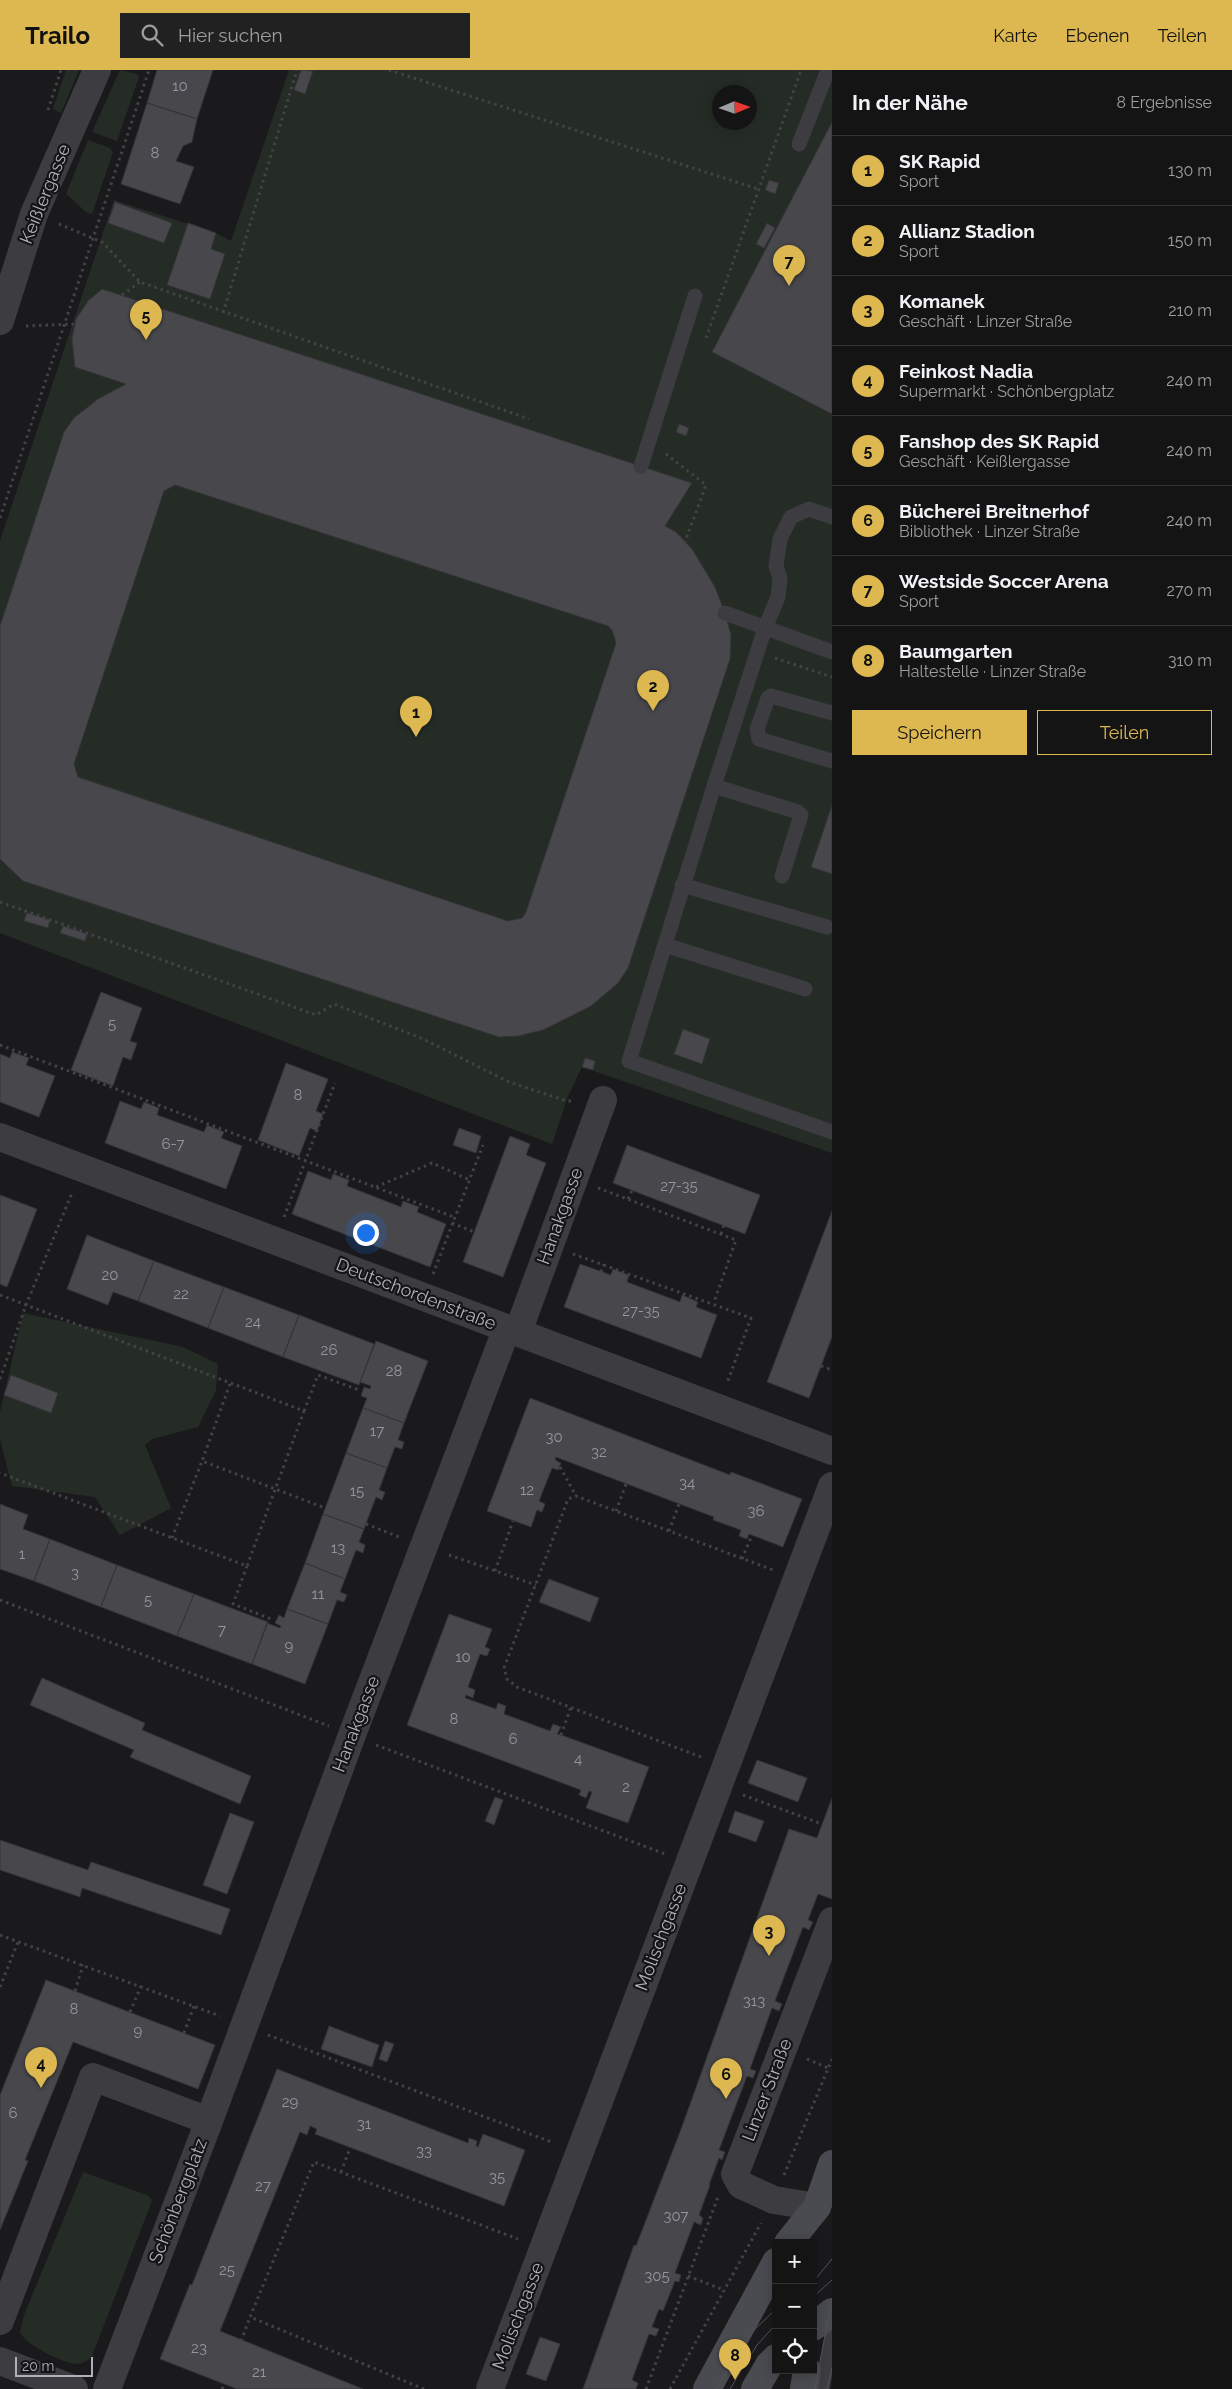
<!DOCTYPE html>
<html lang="de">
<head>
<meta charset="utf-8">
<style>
  body { margin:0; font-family:Raleway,sans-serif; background:#212122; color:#f1f3f6 }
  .controls { position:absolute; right:15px; bottom:15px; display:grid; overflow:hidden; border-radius:0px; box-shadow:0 2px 12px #0003 }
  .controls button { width:45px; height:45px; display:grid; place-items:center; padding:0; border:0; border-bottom:1px solid #333334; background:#141415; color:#f1f3f6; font:25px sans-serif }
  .compass { position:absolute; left:712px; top:15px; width:45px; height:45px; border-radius:50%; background:#141415; box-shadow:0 2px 12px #0003; rotate:88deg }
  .scale { position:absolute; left:15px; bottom:12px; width:78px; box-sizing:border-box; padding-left:5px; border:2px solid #aeb1ba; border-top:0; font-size:14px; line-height:18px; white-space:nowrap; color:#aeb1ba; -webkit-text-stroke:4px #151517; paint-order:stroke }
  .you { position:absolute; left:365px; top:1162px; width:18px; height:18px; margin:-12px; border:4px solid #fff; border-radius:50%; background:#1a73e8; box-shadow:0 0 0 8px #1a73e833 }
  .badge { display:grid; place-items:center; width:32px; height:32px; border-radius:50%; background:#ddb851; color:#111; font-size:16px; font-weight:700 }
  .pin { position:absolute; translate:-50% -41px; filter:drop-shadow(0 1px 2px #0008) }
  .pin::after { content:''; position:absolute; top:26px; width:18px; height:15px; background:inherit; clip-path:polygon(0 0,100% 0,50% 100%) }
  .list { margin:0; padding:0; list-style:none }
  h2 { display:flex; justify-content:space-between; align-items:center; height:65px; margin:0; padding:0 20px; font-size:21px }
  h2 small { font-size:16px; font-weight:400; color:#9d9ea0 }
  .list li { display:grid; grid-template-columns:32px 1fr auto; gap:15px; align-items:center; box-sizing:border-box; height:70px; padding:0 20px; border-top:1px solid #333334 }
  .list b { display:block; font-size:19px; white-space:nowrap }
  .list p { margin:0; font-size:16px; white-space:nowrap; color:#9d9ea0 }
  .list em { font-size:16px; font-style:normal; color:#9d9ea0 }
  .actions { display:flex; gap:10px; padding:15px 20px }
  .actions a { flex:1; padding:11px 0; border:1px solid #ddb851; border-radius:0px; text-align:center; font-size:18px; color:#ddb851 }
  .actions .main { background:#ddb851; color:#111 }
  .icon { flex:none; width:28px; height:28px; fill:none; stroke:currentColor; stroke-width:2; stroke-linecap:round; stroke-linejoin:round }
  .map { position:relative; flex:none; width:832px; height:2319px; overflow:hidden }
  header { display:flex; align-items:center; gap:30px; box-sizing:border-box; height:70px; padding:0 25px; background:#ddb851; color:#111 }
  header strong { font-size:24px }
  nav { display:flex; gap:28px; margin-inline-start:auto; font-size:18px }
  .search { width:350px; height:45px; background:#212122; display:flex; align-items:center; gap:12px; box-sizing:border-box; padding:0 18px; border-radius:0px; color:#9d9ea0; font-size:19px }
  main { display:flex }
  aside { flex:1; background:#141415 }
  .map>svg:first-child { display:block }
</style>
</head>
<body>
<header>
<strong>Trailo</strong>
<div class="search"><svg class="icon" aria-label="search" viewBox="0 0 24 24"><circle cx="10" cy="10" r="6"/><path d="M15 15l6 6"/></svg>Hier suchen</div>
<nav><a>Karte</a><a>Ebenen</a><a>Teilen</a></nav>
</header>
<main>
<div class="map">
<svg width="832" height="2319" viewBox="0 0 832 2319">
  <rect width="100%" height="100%" fill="#1a1a1c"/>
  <path fill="#252c26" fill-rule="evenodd" d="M 66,0 L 79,0 L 61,43 L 53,39 Z
    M 120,0 L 137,4 L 139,7 L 117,71 L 92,62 Z
    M 289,0 L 832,0 L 832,1083 L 582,997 L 568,1026 L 552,1074 L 0,863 L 0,471 L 114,130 L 216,163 L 231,171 ZM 720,22 L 750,22 L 750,52 L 720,52 Z
    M 88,70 L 110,78 L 113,82 L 92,144 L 86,142 L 66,124 Z
    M 23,1243 L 183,1277 L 218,1294 L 216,1320 L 198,1357 L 152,1369 L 145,1375 L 171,1438 L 120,1465 L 95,1427 L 12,1416 L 0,1369 L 0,1342 Z
    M 83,2102 L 149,2126 L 152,2131 L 92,2286 C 88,2290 84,2293 78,2294 C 65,2294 25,2275 20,2262 L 24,2245 Z"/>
  <path fill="#47474c" stroke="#353438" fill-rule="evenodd" d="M 157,0 L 213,0 L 197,49 L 147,33 Z
    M 301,0 L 313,1 L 305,24 L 294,20 Z
    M 147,33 L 197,49 L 192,72 L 183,76 L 176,91 L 194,97 L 180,134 L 121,114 Z
    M 832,52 L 832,344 L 712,282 Z
    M 769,110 L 779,113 L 775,124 L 765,120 Z
    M 115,132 L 172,153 L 164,173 L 108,153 Z
    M 188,153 L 216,163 L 211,179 L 225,184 L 210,229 L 167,215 Z
    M 767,153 L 775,158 L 764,178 L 756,174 Z
    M 102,219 L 692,413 L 665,456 L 676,462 L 692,479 L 715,517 L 725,543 L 731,565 L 730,589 L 628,898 L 618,913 L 591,936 L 543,960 L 518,966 L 499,967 L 23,811 L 0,789 L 0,556 L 64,362 L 74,348 L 98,329 L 126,314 L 75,297 L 72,269 L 76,249 L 88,231 ZM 175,415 L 608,556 L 612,560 L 616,573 L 526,842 L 522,848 L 508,851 L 78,707 L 74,694 L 164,421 Z
    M 679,354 L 689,358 L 686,366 L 676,362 Z
    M 832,735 L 832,804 L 811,797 Z
    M 27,843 L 50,850 L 48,858 L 24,851 Z
    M 63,856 L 87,864 L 85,871 L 60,863 Z
    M 101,922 L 142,938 L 130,971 L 137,973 L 131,990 L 123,987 L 113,1016 L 71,1000 Z
    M 683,959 L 710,969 L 702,994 L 674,984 Z
    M 12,982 L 29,988 L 26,995 L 55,1006 L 39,1047 L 0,1032 L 0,984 L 10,988 Z
    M 585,988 L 595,991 L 593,1000 L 582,997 Z
    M 286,993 L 328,1009 L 316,1041 L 323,1044 L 317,1061 L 310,1058 L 299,1086 L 258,1070 Z
    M 120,1031 L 141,1039 L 144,1032 L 159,1038 L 157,1045 L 204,1062 L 207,1055 L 224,1062 L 221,1068 L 242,1076 L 226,1119 L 105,1073 Z
    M 459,1058 L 481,1066 L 476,1083 L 453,1075 Z
    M 510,1066 L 530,1074 L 526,1085 L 546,1093 L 503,1207 L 463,1192 Z
    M 627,1075 L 760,1125 L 745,1164 L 613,1113 Z
    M 308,1101 L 331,1110 L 333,1104 L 349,1110 L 347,1116 L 401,1137 L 403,1131 L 419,1137 L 417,1142 L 446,1154 L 430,1197 L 292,1144 Z
    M 0,1125 L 37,1139 L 7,1217 L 0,1214 Z
    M 832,1141 L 832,1267 L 809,1328 L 767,1312 Z
    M 87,1165 L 154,1191 L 138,1231 L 113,1222 L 108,1235 L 67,1219 Z
    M 154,1191 L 224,1217 L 208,1258 L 138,1231 Z
    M 580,1194 L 611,1205 L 613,1199 L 629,1205 L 627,1212 L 680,1232 L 682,1225 L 698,1232 L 696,1237 L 717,1245 L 701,1288 L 564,1237 Z
    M 224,1217 L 299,1245 L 283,1287 L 208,1258 Z
    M 299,1245 L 374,1274 L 359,1315 L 283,1287 Z
    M 376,1271 L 428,1291 L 404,1353 L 363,1338 L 367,1328 L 361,1326 L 364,1317 L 370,1319 L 371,1316 L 360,1312 Z
    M 11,1305 L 58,1323 L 51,1343 L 4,1325 Z
    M 530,1328 L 730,1405 L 731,1402 L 802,1429 L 783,1477 L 749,1464 L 747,1469 L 739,1466 L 741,1460 L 713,1450 L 714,1447 L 556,1387 L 555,1390 L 561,1393 L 558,1400 L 552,1398 L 539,1431 L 545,1434 L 542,1442 L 537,1440 L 531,1457 L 487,1441 Z
    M 363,1338 L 404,1353 L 398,1370 L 404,1372 L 402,1379 L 395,1377 L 387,1398 L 346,1383 Z
    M 346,1383 L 387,1398 L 379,1420 L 385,1422 L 382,1430 L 376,1427 L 364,1459 L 323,1444 Z
    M 0,1434 L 28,1445 L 23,1459 L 50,1469 L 34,1511 L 0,1499 Z
    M 323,1444 L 364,1459 L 359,1472 L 365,1475 L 363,1483 L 356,1480 L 345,1509 L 305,1493 Z
    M 50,1469 L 117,1495 L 101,1537 L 34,1511 Z
    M 305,1493 L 345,1509 L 340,1522 L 347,1525 L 344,1532 L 337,1530 L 328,1554 L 287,1539 Z
    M 117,1495 L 194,1524 L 177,1566 L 101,1537 Z
    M 549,1509 L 599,1528 L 590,1552 L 539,1532 Z
    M 194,1524 L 268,1552 L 252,1594 L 177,1566 Z
    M 287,1539 L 328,1554 L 305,1614 L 252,1594 L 267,1553 L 280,1558 L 281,1556 L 275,1553 L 279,1545 L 284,1548 Z
    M 449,1544 L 492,1559 L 485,1577 L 490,1579 L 487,1586 L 480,1584 L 468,1617 L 475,1620 L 473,1628 L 466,1625 L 465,1628 L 496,1639 L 498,1633 L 506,1636 L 504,1644 L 550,1661 L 553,1654 L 561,1657 L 557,1664 L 561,1665 L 649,1697 L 628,1753 L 586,1738 L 592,1722 L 589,1721 L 586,1728 L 579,1725 L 581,1720 L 407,1655 Z
    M 42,1608 L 145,1653 L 142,1660 L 251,1706 L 240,1734 L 130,1687 L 134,1680 L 30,1635 Z
    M 757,1690 L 807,1708 L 798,1732 L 748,1713 Z
    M 495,1727 L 503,1730 L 494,1755 L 485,1751 Z
    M 832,1728 L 832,1829 L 818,1824 L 808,1850 L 813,1852 L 809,1860 L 803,1857 L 775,1931 L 782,1934 L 779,1941 L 772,1938 L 750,1999 L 756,2001 L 753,2008 L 747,2006 L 719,2080 L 725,2082 L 722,2090 L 719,2088 L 709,2115 L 710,2115 L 699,2145 L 703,2148 L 701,2155 L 694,2152 L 675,2203 L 681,2205 L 679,2212 L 675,2211 L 663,2241 L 659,2239 L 652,2257 L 659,2259 L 656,2266 L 649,2264 L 632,2310 L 638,2313 L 636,2319 L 583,2319 L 634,2175 L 636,2176 L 680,2062 L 789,1759 L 817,1768 Z
    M 735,1741 L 764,1751 L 756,1772 L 728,1762 Z
    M 230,1743 L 254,1752 L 227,1824 L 203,1815 Z
    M 0,1770 L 88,1800 L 91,1792 L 230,1839 L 221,1865 L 82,1818 L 80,1827 L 0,1800 Z
    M 46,1910 L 215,1975 L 198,2019 L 73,1972 L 25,2090 L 28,2091 L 0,2160 L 0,2025 Z
    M 329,1956 L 379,1975 L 372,1997 L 321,1979 Z
    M 385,1971 L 394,1974 L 387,1992 L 379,1989 Z
    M 277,1999 L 468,2073 L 469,2068 L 477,2071 L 476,2076 L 478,2077 L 483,2064 L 525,2080 L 504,2136 L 315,2064 L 317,2059 L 310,2056 L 307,2065 L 300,2062 L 220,2261 L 363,2319 L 237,2319 L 160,2289 L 190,2214 L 192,2215 Z
    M 540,2267 L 560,2274 L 546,2311 L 526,2304 Z"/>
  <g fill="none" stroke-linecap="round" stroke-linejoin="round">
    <path stroke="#424347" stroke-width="3" stroke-dasharray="2.5 4" stroke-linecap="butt" d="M 389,0 L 758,119
      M 48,40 L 61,0
      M 59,154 L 102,172 L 140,212 L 529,349
      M 122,225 L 140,212
      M 223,243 L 297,0
      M 26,256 L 75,254
      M 706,268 L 801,0
      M 666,384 L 706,415 L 685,472
      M 0,448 L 149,0
      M 775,588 L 832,607
      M 0,832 L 316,945 L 334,934 L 421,968 L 509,1012 L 567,1031 L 575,1031
      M 0,975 L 454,1147
      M 376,1117 L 432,1093 L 470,1110
      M 598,1118 L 736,1170 L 714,1232
      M 628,1129 L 632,1120
      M 284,1147 L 335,1013
      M 452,1153 L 474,1162
      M 721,1164 L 724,1155
      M 573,1184 L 751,1248 L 727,1313
      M 601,1202 L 604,1194
      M 433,1204 L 483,1075
      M 0,1225 L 304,1341 L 247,1496 L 0,1403
      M 821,1296 L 832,1300
      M 0,1309 L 26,1235 L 72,1123
      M 230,1314 L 202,1391 L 325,1438
      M 304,1341 L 318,1305 L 359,1320
      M 560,1397 L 576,1426
      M 616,1441 L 626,1414
      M 366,1454 L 399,1467
      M 669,1461 L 679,1434
      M 172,1468 L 202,1391
      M 449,1485 L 536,1515
      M 742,1489 L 752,1465
      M 247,1496 L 233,1534 L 271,1549
      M 495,1501 L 513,1451
      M 0,1530 L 329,1656
      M 561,1665 L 571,1637
      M 376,1675 L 665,1784
      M 701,1687 L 517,1617 L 507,1609 L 504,1598 L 568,1429 L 576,1426 L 773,1500
      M 743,1725 L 822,1754
      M 0,1865 L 220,1946
      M 0,1917 L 18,1872
      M 75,1921 L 83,1895
      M 130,1942 L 141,1916
      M 184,1963 L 194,1936
      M 268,1965 L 554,2073
      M 807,1989 L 828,1998
      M 341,2102 L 350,2078
      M 784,2105 L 832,1989
      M 688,2206 L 724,2220
      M 241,2271 L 250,2247
      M 222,2319 L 224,2314
      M 424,2319 L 250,2247 L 314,2092 L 518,2169
      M 646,2319 L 718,2127
      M 670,2319 L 761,2153"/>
    <path stroke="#3c3c41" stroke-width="15" d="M 799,74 L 828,0
      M 641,396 L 695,226
      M 832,447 L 809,439 L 791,447 L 780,469 L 776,496 L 780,508 L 778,527 L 765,558 L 714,716 L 629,991 L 832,1062
      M 725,543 L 832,582
      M 832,643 L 771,626 L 768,628 L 757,659 L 759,669 L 832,691
      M 714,716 L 798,742 L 801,745 L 782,806
      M 682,815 L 827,857
      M 665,875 L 805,919
      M 822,2319 L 832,2265"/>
    <path stroke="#3c3c41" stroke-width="28" d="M 518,1262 L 603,1030
      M 209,2051 L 352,1665 L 507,1258
      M 817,2137 L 774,2130 L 741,2115 L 735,2104 L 832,1851
      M 0,2251 L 93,2007 L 209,2051 L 107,2319
      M 0,2291 L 74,2319
      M 490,2319 L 832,1416"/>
    <path stroke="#3c3c41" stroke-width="28" d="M 0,251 L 34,144 L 97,0
      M 0,1067 L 832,1381"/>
    <path stroke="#4a4b50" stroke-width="28" d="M 788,2173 L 817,2137 L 832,2094
      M 813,2257 L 832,2242
      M 707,2319 L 776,2192
      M 755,2319 L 769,2295 L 776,2288
      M 804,2319 L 807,2300"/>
    <path stroke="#535459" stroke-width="1" d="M 813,2212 L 832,2189
      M 813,2227 L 832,2210
      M 716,2319 L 750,2264 L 776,2239
      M 730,2319 L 757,2275 L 776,2254
      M 815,2319 L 832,2229
      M 827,2319 L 832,2298"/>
  </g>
  <g text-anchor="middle" stroke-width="4.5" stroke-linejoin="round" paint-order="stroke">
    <g font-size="15" fill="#94969e">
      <text x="180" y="21">10</text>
      <text x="155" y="88">8</text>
      <text x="112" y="959">5</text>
      <text x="298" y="1030">8</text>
      <text x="173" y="1079">6-7</text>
      <text x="679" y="1121">27-35</text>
      <text x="110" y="1210">20</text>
      <text x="181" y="1229">22</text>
      <text x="641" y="1246">27-35</text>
      <text x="253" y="1257">24</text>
      <text x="329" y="1285">26</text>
      <text x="394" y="1306">28</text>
      <text x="377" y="1366">17</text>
      <text x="554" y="1372">30</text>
      <text x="599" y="1387">32</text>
      <text x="687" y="1418">34</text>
      <text x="527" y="1425">12</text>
      <text x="357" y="1426">15</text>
      <text x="756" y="1446">36</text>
      <text x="338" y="1483">13</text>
      <text x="22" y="1489">1</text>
      <text x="75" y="1508">3</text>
      <text x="318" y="1529">11</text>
      <text x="148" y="1535">5</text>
      <text x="222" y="1565">7</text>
      <text x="289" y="1581">9</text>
      <text x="463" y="1592">10</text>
      <text x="454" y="1654">8</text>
      <text x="513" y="1674">6</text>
      <text x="578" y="1694">4</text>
      <text x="626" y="1722">2</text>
      <text x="754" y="1936">313</text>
      <text x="74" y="1944">8</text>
      <text x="138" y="1966">9</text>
      <text x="290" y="2037">29</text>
      <text x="13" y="2048">6</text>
      <text x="364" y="2059">31</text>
      <text x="424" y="2086">33</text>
      <text x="497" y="2112">35</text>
      <text x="263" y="2121">27</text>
      <text x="676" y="2151">307</text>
      <text x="227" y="2205">25</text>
      <text x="657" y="2211">305</text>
      <text x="199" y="2283">23</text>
      <text x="259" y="2307">21</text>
    </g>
    <g font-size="18" fill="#aeb1ba" stroke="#151517">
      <text transform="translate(45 124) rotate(-68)" y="6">Keißlergasse</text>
      <text transform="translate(560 1146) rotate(-70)" y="6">Hanakgasse</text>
      <text transform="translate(416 1224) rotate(21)" y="6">Deutschordenstraße</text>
      <text transform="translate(356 1654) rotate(-69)" y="6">Hanakgasse</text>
      <text transform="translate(661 1867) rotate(-69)" y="6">Molischgasse</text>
      <text transform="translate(767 2020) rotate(-69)" y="6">Linzer Straße</text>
      <text transform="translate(178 2131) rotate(-69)" y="6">Schönbergplatz</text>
      <text transform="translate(518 2246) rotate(-69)" y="6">Molischgasse</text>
    </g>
  </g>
</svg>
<div class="controls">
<button>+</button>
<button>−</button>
<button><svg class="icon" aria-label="locate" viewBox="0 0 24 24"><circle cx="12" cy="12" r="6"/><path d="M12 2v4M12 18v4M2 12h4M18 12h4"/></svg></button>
</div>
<svg class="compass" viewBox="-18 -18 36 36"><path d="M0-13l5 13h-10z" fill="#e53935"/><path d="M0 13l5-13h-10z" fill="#9d9ea0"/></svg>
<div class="scale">20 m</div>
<div class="you"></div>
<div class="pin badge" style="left:416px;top:667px">1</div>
<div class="pin badge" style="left:653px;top:641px">2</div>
<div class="pin badge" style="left:769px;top:1886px">3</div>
<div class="pin badge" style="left:41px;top:2018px">4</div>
<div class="pin badge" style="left:146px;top:270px">5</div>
<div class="pin badge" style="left:726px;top:2029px">6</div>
<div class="pin badge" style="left:789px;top:216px">7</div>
<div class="pin badge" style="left:735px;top:2310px">8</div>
</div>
<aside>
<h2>In der Nähe<small>8 Ergebnisse</small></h2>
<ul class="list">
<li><span class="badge">1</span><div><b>SK Rapid</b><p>Sport</p></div><em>130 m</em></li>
<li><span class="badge">2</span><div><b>Allianz Stadion</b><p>Sport</p></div><em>150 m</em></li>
<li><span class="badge">3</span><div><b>Komanek</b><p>Geschäft · Linzer Straße</p></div><em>210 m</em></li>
<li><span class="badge">4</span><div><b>Feinkost Nadia</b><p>Supermarkt · Schönbergplatz</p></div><em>240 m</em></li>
<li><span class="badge">5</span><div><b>Fanshop des SK Rapid</b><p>Geschäft · Keißlergasse</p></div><em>240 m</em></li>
<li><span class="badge">6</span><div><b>Bücherei Breitnerhof</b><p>Bibliothek · Linzer Straße</p></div><em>240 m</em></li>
<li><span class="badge">7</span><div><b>Westside Soccer Arena</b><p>Sport</p></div><em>270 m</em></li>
<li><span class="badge">8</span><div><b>Baumgarten</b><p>Haltestelle · Linzer Straße</p></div><em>310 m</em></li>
</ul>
<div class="actions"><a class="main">Speichern</a><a>Teilen</a></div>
</aside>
</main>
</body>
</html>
